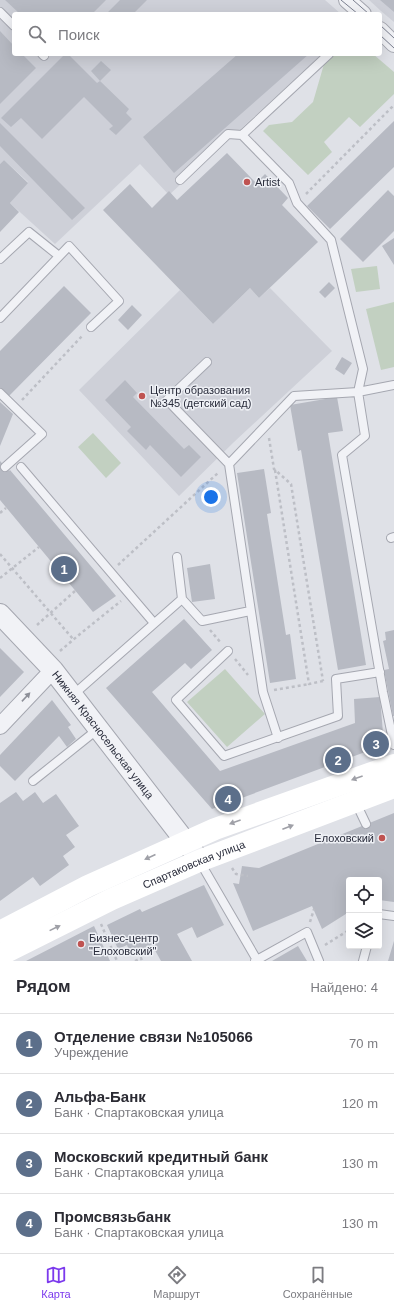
<!DOCTYPE html>
<html lang="ru">
<head>
<meta charset="utf-8">
<style>
  body { margin:0; font-family:Arial,sans-serif; background:#f2f2f3; color:#2b2b33 }
  .controls { position:absolute; right:12px; bottom:12px; display:grid; overflow:hidden; border-radius:4px; box-shadow:0 4px 16px #0002 }
  .controls button { width:36px; height:36px; display:grid; place-items:center; padding:0; border:0; border-bottom:1px solid #e1e1e2; background:#fff; color:#2b2b33; font:20px sans-serif }
  .you { position:absolute; left:211px; top:497px; width:14px; height:14px; margin:-10px; border:3px solid #fff; border-radius:50%; background:#1a73e8; box-shadow:0 0 0 6px #1a73e833 }
  .badge { display:grid; place-items:center; width:26px; height:26px; border-radius:50%; background:#7c3aed; color:#fff; font-size:13px; font-weight:700 }
  .pin { position:absolute; translate:-50% -50%; border:2px solid #fff; box-shadow:0 1px 4px #0006 }
  .list { margin:0; padding:0; list-style:none }
  h2 { display:flex; justify-content:space-between; align-items:center; height:52px; margin:0; padding:0 16px; font-size:17px }
  h2 small { font-size:13px; font-weight:400; color:#7c7c81 }
  .list li { display:grid; grid-template-columns:26px 1fr auto; gap:12px; align-items:center; box-sizing:border-box; height:60px; padding:0 16px; border-top:1px solid #e1e1e2 }
  .list b { display:block; font-size:15px; white-space:nowrap }
  .list p { margin:0; font-size:13px; white-space:nowrap; color:#7c7c81 }
  .list em { font-size:13px; font-style:normal; color:#7c7c81 }
  .icon { flex:none; width:22px; height:22px; fill:none; stroke:currentColor; stroke-width:2; stroke-linecap:round; stroke-linejoin:round }
  .map { position:relative; flex:none; width:394px; height:961px; overflow:hidden }
  .search { position:absolute; background:#fff; box-shadow:0 4px 16px #0002; left:12px; right:12px; top:12px; height:44px; display:flex; align-items:center; gap:10px; box-sizing:border-box; padding:0 14px; border-radius:4px; color:#7c7c81; font-size:15px }
  .sheet { height:292px; background:#fff }
  nav { display:flex; justify-content:space-around; align-items:center; box-sizing:border-box; height:56px; border-top:1px solid #e1e1e2; background:#fff; font-size:11px; color:#7c7c81 }
  nav a { display:grid; justify-items:center; gap:2px }
  nav .on { color:#7c3aed }
  .map>svg:first-child { display:block }
</style>
</head>
<body>
<div class="map">
<svg width="394" height="961" viewBox="0 0 394 961">
  <rect width="100%" height="100%" fill="#dfe1e7"/>
  <path fill="#ced0d8" d="M 0,0 L 325,0 L 341,14 L 14,14 L 14,54 L 322,54 L 169,195 L 140,164 L 55,244 L 10,203 L 28,182 L 4,160 L 0,164 Z
    M 369,0 L 394,0 L 394,22 L 381,11 Z
    M 250,288 L 259,298 L 270,288 L 332,351 L 234,442 L 179,496 L 79,390 L 180,290 L 213,324 Z"/>
  <path fill="#c2d0c1" d="M 335,54 L 373,54 L 394,72 L 394,94 L 360,127 L 349,117 L 324,142 L 332,152 L 308,175 L 263,131 L 269,125 L 292,122 L 313,102 L 324,64 Z
    M 377,266 L 380,289 L 356,292 L 351,269 Z
    M 394,302 L 394,367 L 381,370 L 366,309 Z
    M 93,433 L 121,463 L 106,478 L 78,447 Z
    M 225,669 L 265,714 L 227,747 L 187,702 Z"/>
  <path fill="#b7bac3" d="M 5,0 L 106,0 L 92,14 L 20,14 Z
    M 120,0 L 147,0 L 133,14 L 106,14 Z
    M 380,0 L 394,0 L 394,12 Z
    M 0,31 L 14,46 L 14,54 L 22,54 L 36,68 L 0,104 Z
    M 65,54 L 68,54 L 97,83 L 100,81 L 129,109 L 126,113 L 132,119 L 116,135 L 109,129 L 113,126 L 84,97 L 42,139 L 21,118 L 11,127 L 1,118 Z
    M 238,54 L 309,54 L 174,173 L 143,137 Z
    M 101,61 L 111,70 L 100,81 L 91,71 Z
    M 394,121 L 394,167 L 330,229 L 307,206 Z
    M 0,123 L 85,208 L 72,220 L 0,146 Z
    M 227,153 L 256,183 L 265,174 L 288,198 L 282,205 L 318,242 L 259,298 L 250,288 L 213,324 L 103,210 L 130,184 L 152,208 L 169,191 L 177,200 Z
    M 4,160 L 28,183 L 10,203 L 19,212 L 0,232 L 0,164 Z
    M 388,190 L 394,196 L 394,231 L 363,262 L 340,239 Z
    M 394,238 L 394,265 L 382,246 Z
    M 329,282 L 335,288 L 325,298 L 319,292 Z
    M 64,286 L 91,313 L 8,397 L 0,389 L 0,351 Z
    M 132,305 L 142,315 L 128,330 L 118,320 Z
    M 342,357 L 352,363 L 344,375 L 335,369 Z
    M 125,380 L 137,393 L 133,397 L 184,449 L 189,445 L 201,457 L 181,477 L 150,445 L 146,450 L 127,431 L 131,427 L 105,400 Z
    M 337,397 L 343,431 L 328,433 L 366,665 L 338,670 L 301,450 L 298,451 L 290,405 Z
    M 0,402 L 13,414 L 0,446 Z
    M 0,461 L 9,471 L 10,470 L 116,596 L 93,612 L 0,500 Z
    M 264,469 L 271,513 L 267,514 L 286,635 L 290,634 L 296,679 L 270,683 L 237,473 Z
    M 210,564 L 215,599 L 192,602 L 187,568 Z
    M 184,619 L 212,650 L 191,669 L 185,663 L 152,692 L 220,771 L 355,723 L 354,699 L 380,697 L 384,745 L 212,809 L 106,688 Z
    M 394,630 L 394,716 L 393,716 L 384,670 L 389,669 L 383,641 L 386,640 L 385,632 Z
    M 0,648 L 24,672 L 0,697 Z
    M 52,700 L 71,725 L 68,727 L 76,739 L 67,747 L 59,736 L 15,781 L 0,766 L 0,755 Z
    M 16,792 L 23,801 L 35,792 L 43,803 L 56,794 L 79,826 L 66,835 L 75,847 L 63,856 L 69,865 L 40,886 L 33,877 L 0,901 L 0,803 Z
    M 394,813 L 394,902 L 379,900 L 379,880 L 349,880 L 349,912 L 322,929 L 312,906 L 253,931 L 233,883 L 239,884 L 242,866 L 259,868 Z
    M 204,885 L 224,925 L 197,938 L 192,927 L 177,934 L 192,961 L 161,961 L 152,945 L 131,954 L 127,945 L 118,949 L 107,925 L 140,909 L 142,912 Z
    M 94,926 L 110,961 L 26,961 Z
    M 394,942 L 394,961 L 388,961 L 394,941 Z
    M 298,946 L 307,961 L 272,961 Z"/>
  <g fill="none" stroke-linecap="round" stroke-linejoin="round">
    <g stroke="#a5a7b0" stroke-width="10">
      <path id="service" d="M 0,12 L 14,26
        M 42,54 L 44,56
        M 329,54 L 242,135 L 289,183 L 297,203 L 331,240 L 363,369 L 358,392 L 394,385
        M 180,180 L 228,134 L 242,135
        M 0,259 L 29,232 L 59,256
        M 0,318 L 69,246 L 119,301 L 91,327
        M 207,362 L 167,400 L 229,464 L 263,692 L 278,738
        M 0,393 L 42,434 L 5,467
        M 229,464 L 294,396 L 358,392 L 365,436 L 342,455 L 383,692 L 394,745
        M 21,467 L 154,623
        M 391,538 L 394,537
        M 177,557 L 182,599 L 202,621 L 250,611
        M 228,651 L 176,700 L 224,756 L 338,716 L 336,679 L 380,672
        M 73,695 L 182,599
        M 33,781 L 98,729
        M 356,803 L 366,824
        M 200,862 L 257,960
        M 379,914 L 394,916
        M 255,961 L 307,932 L 319,961
        M 363,961 L 367,946"/>
    </g>
    <g stroke="#a5a7b0" stroke-width="18">
      <path id="minor" d="M 347,0 L 363,14
        M 380,30 L 394,44
        M 0,726 L 53,670"/>
    </g>
    <g stroke="#a5a7b0" stroke-width="22">
      <g id="tertiary">
        <path id="s1" d="M 0,614 L 53,670 L 195,854"/>
      </g>
    </g>
    <path stroke="#bdbfc6" stroke-width="2.5" stroke-dasharray="3 3" stroke-linecap="butt" d="M 306,194 L 394,105
      M 22,400 L 83,335
      M 269,438 L 274,469 L 291,484 L 323,681
      M 275,470 L 309,684 L 323,681
      M 0,513 L 6,508
      M 0,554 L 73,639
      M 118,565 L 219,472
      M 0,578 L 39,547
      M 37,625 L 75,591
      M 210,630 L 221,643
      M 60,651 L 80,634 L 121,601
      M 235,659 L 248,675
      M 274,690 L 309,684
      M 232,868 L 236,874 L 248,876
      M 310,922 L 314,909
      M 101,924 L 117,961
      M 325,945 L 349,930
      M 135,961 L 141,958 L 142,961"/>
    <use href="#service" stroke="#f1f2f6" stroke-width="8"/>
    <use href="#minor" stroke="#f1f2f6" stroke-width="16"/>
    <use href="#tertiary" stroke="#f1f2f6" stroke-width="20"/>
    <g stroke="#fff" stroke-width="22">
      <path d="M 0,932 L 88,886 L 215,829 L 394,765"/>
      <path id="s2" d="M 0,955 L 112,899 L 199,861 L 394,787"/>
    </g>
    <path stroke="#7a7f8f" stroke-width="1" d="M 341,0 L 358,14
      M 353,0 L 369,14
      M 380,25 L 394,38
      M 380,35 L 394,48"/>
  </g>
  <defs><path id="oneway-solid" d="M-6-.8H1V-3.2L6.5 0L1 3.2V.8H-6Z"/></defs>
  <use fill="#8e9099" href="#oneway-solid" transform="translate(26 697) rotate(-47)"/>
  <g fill="#9fa0a7">
    <use href="#oneway-solid" transform="translate(357 778) rotate(160)"/>
    <use href="#oneway-solid" transform="translate(235 822) rotate(160)"/>
    <use href="#oneway-solid" transform="translate(288 827) rotate(-21)"/>
    <use href="#oneway-solid" transform="translate(150 857) rotate(156)"/>
    <use href="#oneway-solid" transform="translate(55 928) rotate(-26)"/>
  </g>
  <g fill="#bf5351" stroke="#eef0f5" stroke-width="1.5">
    <circle cx="247" cy="182" r="4"/>
    <circle cx="142" cy="396" r="4"/>
    <circle cx="382" cy="838" r="4"/>
    <circle cx="81" cy="944" r="4"/>
  </g>
  <g text-anchor="middle" stroke-width="3" stroke-linejoin="round" paint-order="stroke">
    <g font-size="11" fill="#2a2d3c" stroke="#eef0f5" text-anchor="start">
      <text x="255" y="186">Artist</text>
      <text x="150" y="394">Центр образования<tspan x="150" dy="13">№345 (детский сад)</tspan></text>
      <text x="374" y="842" text-anchor="end">Елоховский</text>
      <text x="89" y="942">Бизнес-центр<tspan x="89" dy="13">"Елоховский"</tspan></text>
    </g>
    <g font-size="11" fill="#2a2d3c" stroke="#eef0f5">
      <text dy="4" stroke="none"><textPath href="#s1" startOffset="159">Нижняя Красносельская улица</textPath></text>
      <text dy="4" stroke="none"><textPath href="#s2" startOffset="214">Спартаковская улица</textPath></text>
    </g>
  </g>
</svg>
<div class="controls">
<button><svg class="icon" aria-label="locate" viewBox="0 0 24 24"><circle cx="12" cy="12" r="6"/><path d="M12 2v4M12 18v4M2 12h4M18 12h4"/></svg></button>
<button><svg class="icon" aria-label="layers" viewBox="0 0 24 24"><path d="M12 4l9 5-9 5-9-5zM3 14l9 5 9-5"/></svg></button>
</div>
<div class="you"></div>
<div class="pin badge" style="left:64px;top:569px;background:#5c6f8a">1</div>
<div class="pin badge" style="left:338px;top:760px;background:#5c6f8a">2</div>
<div class="pin badge" style="left:376px;top:744px;background:#5c6f8a">3</div>
<div class="pin badge" style="left:228px;top:799px;background:#5c6f8a">4</div>
<div class="search"><svg class="icon" aria-label="search" viewBox="0 0 24 24"><circle cx="10" cy="10" r="6"/><path d="M15 15l6 6"/></svg>Поиск</div>
</div>
<section class="sheet">
<h2>Рядом<small>Найдено: 4</small></h2>
<ul class="list">
<li><span class="badge" style="background:#5c6f8a">1</span><div><b>Отделение связи №105066</b><p>Учреждение</p></div><em>70 m</em></li>
<li><span class="badge" style="background:#5c6f8a">2</span><div><b>Альфа-Банк</b><p>Банк · Спартаковская улица</p></div><em>120 m</em></li>
<li><span class="badge" style="background:#5c6f8a">3</span><div><b>Московский кредитный банк</b><p>Банк · Спартаковская улица</p></div><em>130 m</em></li>
<li><span class="badge" style="background:#5c6f8a">4</span><div><b>Промсвязьбанк</b><p>Банк · Спартаковская улица</p></div><em>130 m</em></li>
</ul>
</section>
<nav>
<a class="on"><svg class="icon" aria-label="map" viewBox="0 0 24 24"><path d="M3 6l6-2 6 2 6-2v14l-6 2-6-2-6 2zM9 4v14M15 6v14"/></svg>Карта</a>
<a><svg class="icon" aria-label="directions" viewBox="0 0 24 24"><path d="M12 3l9 9-9 9-9-9zM9 14v-3h6M13 9l2 2-2 2"/></svg>Маршрут</a>
<a><svg class="icon" aria-label="saved" viewBox="0 0 24 24"><path d="M7 4h10v16l-5-4-5 4z"/></svg>Сохранённые</a>
</nav>
</body>
</html>
